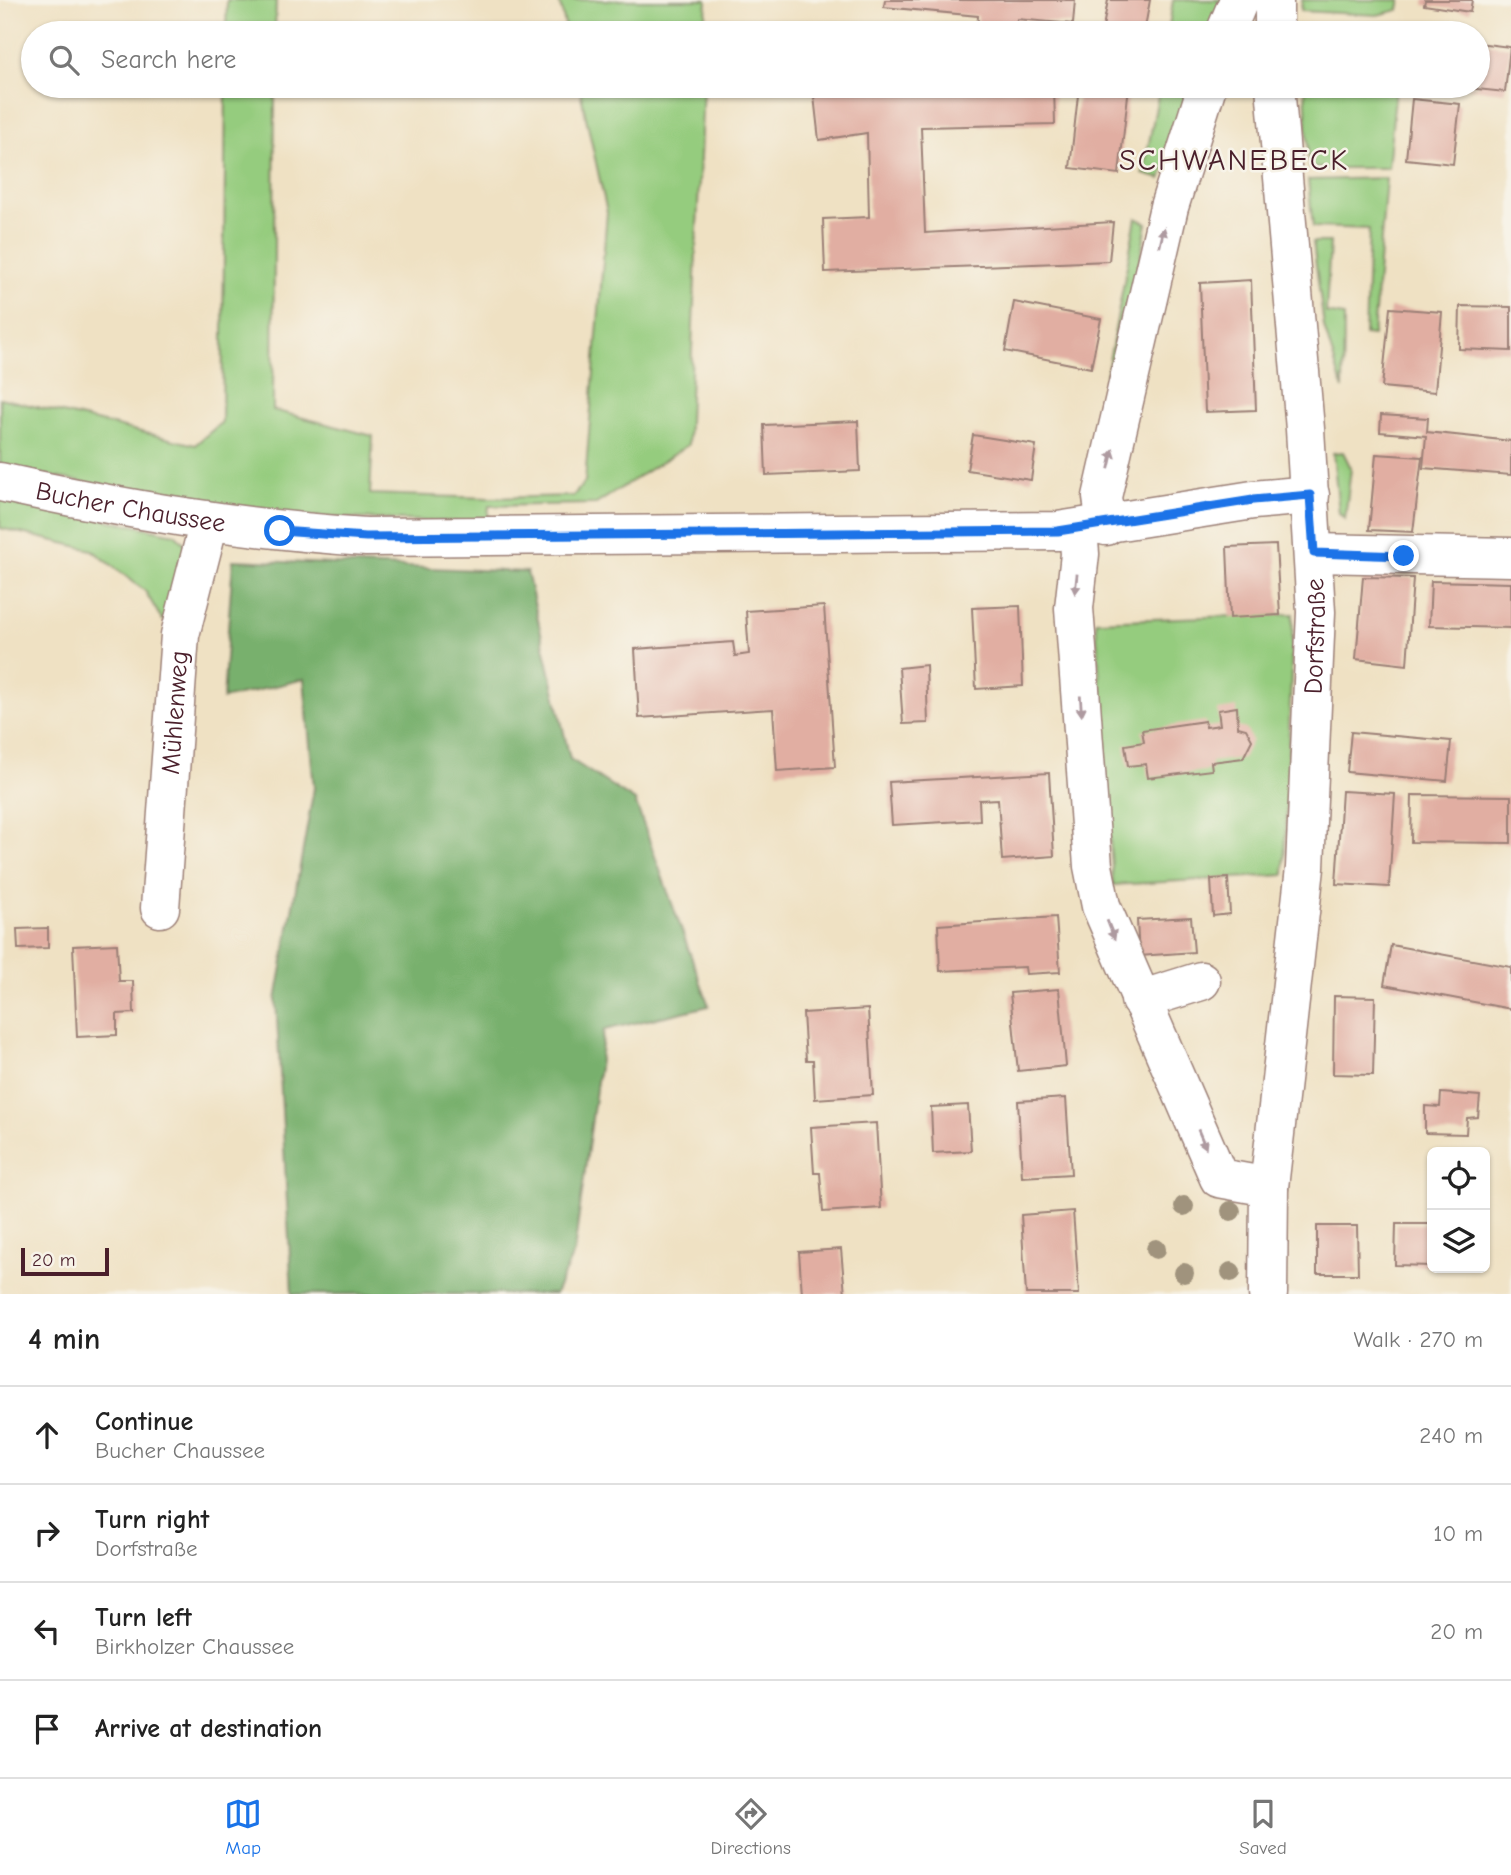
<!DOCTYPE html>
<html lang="en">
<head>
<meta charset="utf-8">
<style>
  body { margin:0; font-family:"Comic Neue",sans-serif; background:#f2f2f2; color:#222 }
  .controls { position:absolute; right:21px; bottom:21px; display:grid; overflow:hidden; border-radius:10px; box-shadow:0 2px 5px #0004 }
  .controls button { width:63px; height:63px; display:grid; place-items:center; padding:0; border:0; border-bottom:2px solid #e0e0e0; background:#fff; color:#222; font:35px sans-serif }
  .scale { position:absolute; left:21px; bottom:18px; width:88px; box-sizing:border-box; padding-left:7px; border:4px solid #4a1f2b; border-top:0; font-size:19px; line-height:24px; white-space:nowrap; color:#4a1f2b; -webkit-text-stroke:5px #f7f3e8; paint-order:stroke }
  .stop { position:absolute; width:21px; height:21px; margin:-16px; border:5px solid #1a73e8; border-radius:50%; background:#fff }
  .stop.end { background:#1a73e8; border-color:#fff; box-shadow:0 2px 7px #0008 }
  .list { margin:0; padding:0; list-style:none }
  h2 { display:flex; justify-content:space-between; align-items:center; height:91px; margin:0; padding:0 28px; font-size:30px }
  h2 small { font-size:23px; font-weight:400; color:#767676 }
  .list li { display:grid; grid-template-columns:46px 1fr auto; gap:21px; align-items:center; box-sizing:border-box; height:98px; padding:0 28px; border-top:2px solid #e0e0e0 }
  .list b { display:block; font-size:26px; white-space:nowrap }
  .list p { margin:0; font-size:23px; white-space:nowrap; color:#767676 }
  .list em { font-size:23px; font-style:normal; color:#767676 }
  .icon { flex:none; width:38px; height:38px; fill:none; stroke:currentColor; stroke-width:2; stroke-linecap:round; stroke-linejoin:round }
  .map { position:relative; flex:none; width:1511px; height:1294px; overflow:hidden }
  .search { position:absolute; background:#fff; box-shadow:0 2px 5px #0004; left:21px; right:21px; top:21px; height:77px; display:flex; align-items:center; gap:18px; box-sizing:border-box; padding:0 24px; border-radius:38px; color:#767676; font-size:26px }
  .sheet { height:483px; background:#fff }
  nav { display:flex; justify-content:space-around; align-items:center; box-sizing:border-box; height:98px; border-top:2px solid #e0e0e0; background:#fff; font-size:19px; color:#767676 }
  nav a { display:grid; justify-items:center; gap:4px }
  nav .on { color:#1a73e8 }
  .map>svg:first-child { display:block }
</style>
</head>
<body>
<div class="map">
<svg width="1511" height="1294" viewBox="0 0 1511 1294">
  <rect width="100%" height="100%" fill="#f7f3e8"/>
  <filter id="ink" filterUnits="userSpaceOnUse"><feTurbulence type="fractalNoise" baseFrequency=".0143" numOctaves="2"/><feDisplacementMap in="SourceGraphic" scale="14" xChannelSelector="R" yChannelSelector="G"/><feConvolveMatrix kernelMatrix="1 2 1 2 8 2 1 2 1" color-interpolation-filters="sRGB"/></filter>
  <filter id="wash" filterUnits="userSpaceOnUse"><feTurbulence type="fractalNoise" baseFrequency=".00686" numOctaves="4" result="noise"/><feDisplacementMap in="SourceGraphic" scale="28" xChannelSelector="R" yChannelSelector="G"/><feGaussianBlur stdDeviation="1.57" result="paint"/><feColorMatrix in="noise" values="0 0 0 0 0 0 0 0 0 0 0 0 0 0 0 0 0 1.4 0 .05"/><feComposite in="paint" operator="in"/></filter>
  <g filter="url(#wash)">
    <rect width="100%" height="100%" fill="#efe1c3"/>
    <path fill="#95cc7e" stroke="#707654" stroke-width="2" d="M 227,0 L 276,0 L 275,33 L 226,33 Z
      M 559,0 L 707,0 L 705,33 L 567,33 Z
      M 1173,0 L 1223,0 L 1211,33 L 1168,33 Z
      M 1302,0 L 1401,0 L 1399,10 L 1377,15 L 1301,11 Z
      M 226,86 L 275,86 L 273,410 L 373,436 L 370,494 L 489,498 L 573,496 L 585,482 L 607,212 L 579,86 L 703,86 L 688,445 L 596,504 L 489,506 L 488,519 L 480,523 L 263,515 L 0,467 L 0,398 L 195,445 L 222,422 Z
      M 1160,86 L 1193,92 L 1161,179 L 1143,174 Z
      M 1305,86 L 1396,86 L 1388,168 L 1309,168 Z
      M 1386,178 L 1373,336 L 1365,335 L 1369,229 L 1313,227 L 1308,180 Z
      M 1136,218 L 1147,223 L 1108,426 L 1097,425 Z
      M 1313,242 L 1330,242 L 1326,313 L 1344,316 L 1343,389 L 1324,327 Z
      M 1343,452 L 1351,468 L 1345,519 L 1339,513 L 1333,453 Z
      M 0,498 L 175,534 L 188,547 L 167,619 L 162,620 L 145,591 L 92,550 L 0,528 Z
      M 1293,614 L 1284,875 L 1113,885 L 1096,621 Z"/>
    <path fill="#78b06d" stroke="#61684c" stroke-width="2" d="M 233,560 L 527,572 L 570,759 L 635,801 L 709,1006 L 604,1030 L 574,1252 L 555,1294 L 292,1294 L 276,1000 L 314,788 L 304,679 L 223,699 Z"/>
    <g id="blocks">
      <path fill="#e1aea2" d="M 885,0 L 1075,0 L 1073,24 L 1017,19 L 1015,33 L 977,33 L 978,16 L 884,7 Z
        M 1108,0 L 1150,0 L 1144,33 L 1102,33 Z
        M 1425,0 L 1472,0 L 1470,12 L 1424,5 Z
        M 1478,43 L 1510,47 L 1505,92 L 1467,88 L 1478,86 Z
        M 1054,86 L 1055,124 L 921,127 L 925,233 L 1113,222 L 1109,261 L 825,272 L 823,219 L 869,217 L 867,133 L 819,140 L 813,87 Z
        M 1079,86 L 1129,86 L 1119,174 L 1070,168 Z
        M 1412,99 L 1460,104 L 1453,164 L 1406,159 Z
        M 1251,280 L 1256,410 L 1205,412 L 1200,283 Z
        M 1014,302 L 1101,319 L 1091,368 L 1005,351 Z
        M 1460,306 L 1511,307 L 1511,351 L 1459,349 Z
        M 1390,308 L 1442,312 L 1435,392 L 1382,387 Z
        M 1381,415 L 1428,418 L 1427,432 L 1511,441 L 1511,475 L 1423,468 L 1426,436 L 1380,432 Z
        M 858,421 L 860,471 L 766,475 L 764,425 Z
        M 973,435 L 1036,445 L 1031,480 L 967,470 Z
        M 1376,454 L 1422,457 L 1413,532 L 1369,530 Z
        M 1276,545 L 1280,615 L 1230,618 L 1227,547 Z
        M 1363,577 L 1413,578 L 1407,665 L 1356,659 Z
        M 1431,581 L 1511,583 L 1511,628 L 1429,626 Z
        M 824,606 L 835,767 L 777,771 L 773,709 L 639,718 L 635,649 L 733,642 L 735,656 L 749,654 L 746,611 Z
        M 1020,606 L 1023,686 L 976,689 L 972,608 Z
        M 926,665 L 928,723 L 903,724 L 899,668 Z
        M 1237,707 L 1238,727 L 1246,729 L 1252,740 L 1243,758 L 1211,762 L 1212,770 L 1148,778 L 1146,764 L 1128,766 L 1125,745 L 1144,742 L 1142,730 L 1205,721 L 1206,727 L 1220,725 L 1218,710 Z
        M 1351,732 L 1451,741 L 1447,781 L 1347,772 Z
        M 1049,773 L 1054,856 L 1002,860 L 998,799 L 979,800 L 980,820 L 892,825 L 889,782 Z
        M 1342,791 L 1395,794 L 1389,887 L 1336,884 Z
        M 1412,795 L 1511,796 L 1511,843 L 1411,842 Z
        M 1228,878 L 1230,914 L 1213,916 L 1211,879 Z
        M 1056,917 L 1060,972 L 1026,974 L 1025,967 L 940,971 L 938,925 Z
        M 1191,917 L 1194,952 L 1139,956 L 1137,920 Z
        M 48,928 L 48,948 L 18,949 L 17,929 Z
        M 117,944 L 119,981 L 133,981 L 134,1013 L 117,1014 L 117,1035 L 77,1037 L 73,946 Z
        M 1391,945 L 1511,967 L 1511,1009 L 1384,985 Z
        M 1059,989 L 1066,1066 L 1018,1071 L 1010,993 Z
        M 1334,996 L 1375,997 L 1373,1075 L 1333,1074 Z
        M 868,1009 L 873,1095 L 815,1099 L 813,1060 L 806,1060 L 803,1013 Z
        M 1441,1093 L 1480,1096 L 1478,1117 L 1467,1118 L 1466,1134 L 1425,1133 L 1425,1106 L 1440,1107 Z
        M 1066,1098 L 1071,1174 L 1022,1177 L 1018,1101 Z
        M 968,1105 L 971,1151 L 933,1153 L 931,1107 Z
        M 876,1123 L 881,1208 L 823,1212 L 820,1173 L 814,1173 L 811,1127 Z
        M 1073,1211 L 1079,1294 L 1026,1294 L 1021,1215 Z
        M 1396,1224 L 1432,1224 L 1432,1266 L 1395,1265 Z
        M 1317,1226 L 1357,1226 L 1358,1274 L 1317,1274 Z
        M 841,1249 L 845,1294 L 802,1294 L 799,1252 Z"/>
    </g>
  </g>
  <g filter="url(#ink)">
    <use href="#blocks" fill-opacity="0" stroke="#9c8077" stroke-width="2"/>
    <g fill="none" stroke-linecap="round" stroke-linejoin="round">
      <g stroke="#9c8077" stroke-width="41">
        <g id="minor">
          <path d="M 1225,33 L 1239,0"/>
          <path d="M 1106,526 L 1102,497 L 1115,440 L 1169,207 L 1207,86"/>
          <path d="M 1078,529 L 1080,554 L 1074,608 L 1093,866 L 1101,906 L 1219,1178 L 1269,1187"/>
          <path id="s1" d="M 160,908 L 180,635 L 209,522"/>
          <path d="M 1140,1000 L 1201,981"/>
        </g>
      </g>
      <g stroke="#9c8077" stroke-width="41">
        <g id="major">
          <path d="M 1274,33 L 1274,0"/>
          <path id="s2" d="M 0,482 C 123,509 240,529 366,537 L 1058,531 L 1253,500 L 1310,495"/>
          <path d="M 1314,553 L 1511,557"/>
          <path id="s3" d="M 1268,1294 L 1269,1187 L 1305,868 L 1316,612 L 1305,429 L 1275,86"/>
        </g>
      </g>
      <use href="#minor" stroke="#fff" stroke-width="38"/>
      <use href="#major" stroke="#fff" stroke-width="38"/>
    </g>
    <g fill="#a0937d">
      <circle cx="1184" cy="1206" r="10"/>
      <circle cx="1231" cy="1211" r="10"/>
      <circle cx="1156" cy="1249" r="10"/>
      <circle cx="1231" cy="1272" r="10"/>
      <circle cx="1184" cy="1273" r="10"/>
    </g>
    <defs><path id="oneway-solid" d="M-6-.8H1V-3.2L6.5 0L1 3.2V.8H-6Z" transform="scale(1.75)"/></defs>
    <g fill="#ae9aa0">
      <use href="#oneway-solid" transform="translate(1162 237) rotate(-77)"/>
      <use href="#oneway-solid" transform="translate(1111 459) rotate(-77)"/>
      <use href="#oneway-solid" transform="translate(1076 584) rotate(96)"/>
      <use href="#oneway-solid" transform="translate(1081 706) rotate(86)"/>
      <use href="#oneway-solid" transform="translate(1111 930) rotate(68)"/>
      <use href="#oneway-solid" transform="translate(1202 1139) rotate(67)"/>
    </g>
  </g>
  <g fill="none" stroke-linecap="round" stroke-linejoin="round" filter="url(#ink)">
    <path stroke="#1a73e8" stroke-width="9" d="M 280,531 L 366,537 L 1058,531 L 1253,500 L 1310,495 L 1314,553 L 1404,556"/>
  </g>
  <g text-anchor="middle" stroke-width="5" stroke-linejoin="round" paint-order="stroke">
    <g font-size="26" fill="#4a1f2b" stroke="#f7f3e8">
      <text dy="9" stroke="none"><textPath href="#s2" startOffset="133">Bucher Chaussee</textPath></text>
      <text dy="9" stroke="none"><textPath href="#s3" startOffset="660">Dorfstraße</textPath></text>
      <text dy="9" stroke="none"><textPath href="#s1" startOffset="196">Mühlenweg</textPath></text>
    </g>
    <g font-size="30" letter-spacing="2" fill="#4a1f2b" stroke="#f7f3e8">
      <text x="1234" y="170">SCHWANEBECK</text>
    </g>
  </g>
</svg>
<div class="controls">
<button><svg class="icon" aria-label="locate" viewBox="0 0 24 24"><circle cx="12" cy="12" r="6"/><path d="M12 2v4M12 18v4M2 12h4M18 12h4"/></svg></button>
<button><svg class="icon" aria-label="layers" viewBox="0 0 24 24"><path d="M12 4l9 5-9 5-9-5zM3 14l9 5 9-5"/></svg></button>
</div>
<div class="scale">20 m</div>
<div class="stop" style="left:280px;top:531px"></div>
<div class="stop end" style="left:1404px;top:556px"></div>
<div class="search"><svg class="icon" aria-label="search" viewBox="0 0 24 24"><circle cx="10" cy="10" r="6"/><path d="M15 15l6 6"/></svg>Search here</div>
</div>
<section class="sheet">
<h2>4 min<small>Walk · 270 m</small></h2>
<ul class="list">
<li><svg class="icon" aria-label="ahead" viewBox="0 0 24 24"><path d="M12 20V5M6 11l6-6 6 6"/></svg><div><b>Continue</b><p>Bucher Chaussee</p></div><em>240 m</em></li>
<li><svg class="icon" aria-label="right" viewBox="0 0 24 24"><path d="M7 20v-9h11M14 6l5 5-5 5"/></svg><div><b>Turn right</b><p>Dorfstraße</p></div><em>10 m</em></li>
<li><svg class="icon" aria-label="left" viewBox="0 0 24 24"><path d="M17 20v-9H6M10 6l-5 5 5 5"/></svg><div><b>Turn left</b><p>Birkholzer Chaussee</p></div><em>20 m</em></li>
<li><svg class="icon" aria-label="arrive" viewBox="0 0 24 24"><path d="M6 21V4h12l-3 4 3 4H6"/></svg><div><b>Arrive at destination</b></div></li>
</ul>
</section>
<nav>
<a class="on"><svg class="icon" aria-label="map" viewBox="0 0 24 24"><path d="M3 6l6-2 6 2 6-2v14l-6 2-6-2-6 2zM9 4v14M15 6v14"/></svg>Map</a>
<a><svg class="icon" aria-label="directions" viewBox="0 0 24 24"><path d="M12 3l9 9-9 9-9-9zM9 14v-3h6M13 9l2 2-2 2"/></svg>Directions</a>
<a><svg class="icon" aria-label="saved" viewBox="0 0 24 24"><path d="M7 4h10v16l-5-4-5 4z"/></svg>Saved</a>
</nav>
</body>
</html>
